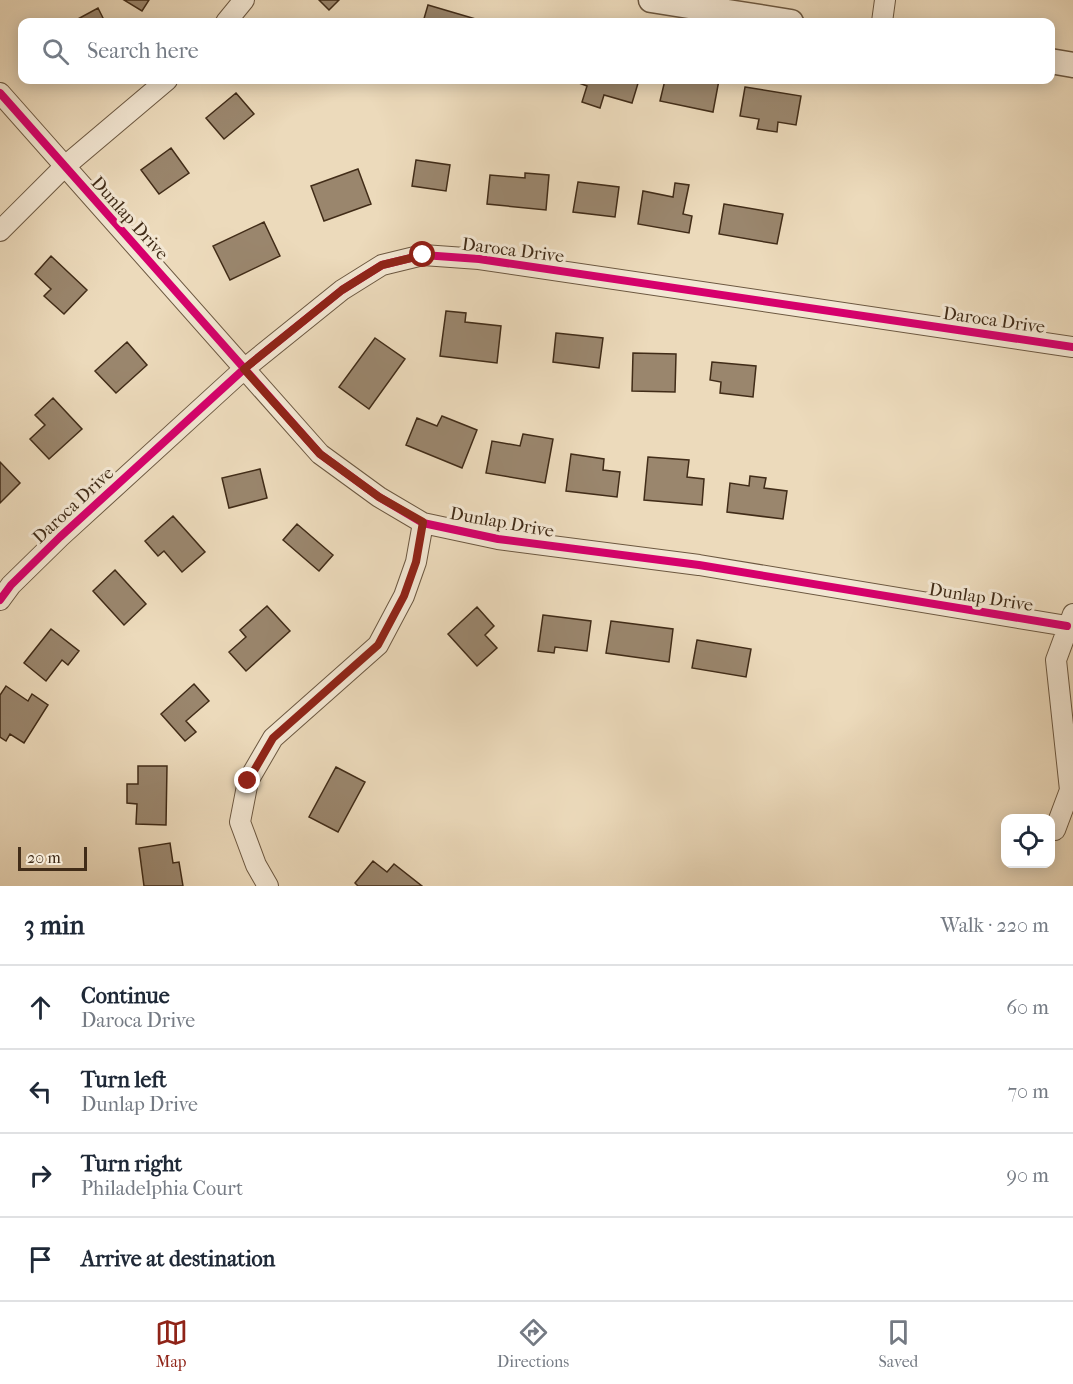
<!DOCTYPE html>
<html lang="en">
<head>
<meta charset="utf-8">
<style>
  body { margin:0; font-family:"IM FELL French Canon",serif; background:#f6f6f7; color:#1f2937 }
  .controls { position:absolute; right:18px; bottom:18px; display:grid; overflow:hidden; border-radius:12px; box-shadow:0 3px 15px #0003 }
  .controls button { width:54px; height:54px; display:grid; place-items:center; padding:0; border:0; border-bottom:2px solid #e0e1e3; background:#fff; color:#1f2937; font:30px sans-serif }
  .scale { position:absolute; left:18px; bottom:15px; width:69px; box-sizing:border-box; padding-left:6px; border:3px solid #412c18; border-top:0; font-size:16px; line-height:21px; white-space:nowrap; color:#412c18; -webkit-text-stroke:4px #f3e7d3; paint-order:stroke }
  .stop { position:absolute; width:18px; height:18px; margin:-14px; border:4px solid #8f2418; border-radius:50%; background:#fff }
  .stop.end { background:#8f2418; border-color:#fff; box-shadow:0 2px 6px #0008 }
  .list { margin:0; padding:0; list-style:none }
  h2 { display:flex; justify-content:space-between; align-items:center; height:78px; margin:0; padding:0 24px; font-size:26px }
  h2 small { font-size:20px; font-weight:400; color:#747a83 }
  .list li { display:grid; grid-template-columns:39px 1fr auto; gap:18px; align-items:center; box-sizing:border-box; height:84px; padding:0 24px; border-top:2px solid #e0e1e3 }
  .list b { display:block; font-size:22px; white-space:nowrap }
  .list p { margin:0; font-size:20px; white-space:nowrap; color:#747a83 }
  .list em { font-size:20px; font-style:normal; color:#747a83 }
  .icon { flex:none; width:33px; height:33px; fill:none; stroke:currentColor; stroke-width:2; stroke-linecap:round; stroke-linejoin:round }
  .map { position:relative; flex:none; width:1073px; height:886px; overflow:hidden }
  .search { position:absolute; background:#fff; box-shadow:0 3px 15px #0003; left:18px; right:18px; top:18px; height:66px; display:flex; align-items:center; gap:15px; box-sizing:border-box; padding:0 21px; border-radius:12px; color:#747a83; font-size:22px }
  .sheet { height:414px; background:#fff }
  nav { display:flex; justify-content:space-around; align-items:center; box-sizing:border-box; height:84px; border-top:2px solid #e0e1e3; background:#fff; font-size:16px; color:#747a83 }
  nav a { display:grid; justify-items:center; gap:3px }
  nav .on { color:#8f2418 }
  .map>svg:first-child { display:block }
</style>
</head>
<body>
<div class="map">
<svg width="1073" height="886" viewBox="0 0 1073 886">
  <rect width="100%" height="100%" fill="#ecdabb"/>
  <filter id="stains"><feTurbulence type="fractalNoise" baseFrequency=".00333" numOctaves="4"/><feColorMatrix values="0 0 0 0 .2 0 0 0 0 .09 0 0 0 0 .02 0 0 0 .5 -.17"/></filter>
  <radialGradient id="worn" r=".72"><stop offset=".6" stop-color="#630" stop-opacity="0"/><stop offset="1" stop-color="#630" stop-opacity=".3"/></radialGradient>
  <path fill="#9a866d" stroke="#412c18" stroke-width="1.5" d="M 124,0 L 149,0 L 142,11 Z
    M 319,0 L 339,0 L 329,10 Z
    M 428,5 L 479,20 L 478,22 L 423,22 Z
    M 98,8 L 105,22 L 78,22 L 76,20 Z
    M 571,80 L 639,80 L 632,103 L 604,95 L 600,108 L 582,102 L 587,86 Z
    M 665,80 L 719,80 L 713,112 L 660,101 Z
    M 745,87 L 801,96 L 796,125 L 778,122 L 777,132 L 757,129 L 759,119 L 740,116 Z
    M 236,93 L 254,114 L 224,139 L 206,118 Z
    M 171,148 L 189,173 L 159,194 L 141,170 Z
    M 416,160 L 450,165 L 446,191 L 412,186 Z
    M 358,169 L 371,204 L 324,221 L 311,186 Z
    M 525,173 L 549,175 L 546,210 L 487,204 L 490,175 L 525,178 Z
    M 578,182 L 619,187 L 615,217 L 573,212 Z
    M 675,183 L 689,185 L 683,214 L 692,216 L 689,233 L 638,224 L 643,191 L 673,197 Z
    M 724,204 L 783,214 L 777,244 L 719,234 Z
    M 264,222 L 280,256 L 230,280 L 213,246 Z
    M 51,256 L 87,290 L 64,314 L 44,296 L 51,289 L 35,274 Z
    M 446,311 L 466,313 L 465,322 L 501,326 L 497,363 L 440,356 Z
    M 556,333 L 603,338 L 599,368 L 553,362 Z
    M 375,338 L 405,359 L 369,409 L 339,387 Z
    M 127,342 L 147,365 L 116,393 L 95,371 Z
    M 633,353 L 676,354 L 675,392 L 632,391 Z
    M 712,362 L 756,366 L 753,397 L 720,393 L 721,382 L 710,380 Z
    M 53,398 L 82,429 L 49,459 L 30,439 L 45,425 L 35,415 Z
    M 442,416 L 477,430 L 462,468 L 406,445 L 417,418 L 437,426 Z
    M 523,434 L 553,439 L 545,483 L 486,473 L 492,441 L 520,446 Z
    M 571,454 L 604,459 L 603,470 L 620,472 L 617,497 L 566,491 Z
    M 648,457 L 689,460 L 687,477 L 704,479 L 702,505 L 644,500 Z
    M 0,462 L 20,483 L 0,503 Z
    M 260,469 L 267,498 L 229,508 L 222,478 Z
    M 750,476 L 766,478 L 764,488 L 787,491 L 783,519 L 727,512 L 730,483 L 749,486 Z
    M 173,516 L 205,552 L 182,572 L 164,551 L 158,556 L 145,541 Z
    M 297,524 L 333,555 L 319,571 L 283,540 Z
    M 115,570 L 146,604 L 124,625 L 93,591 Z
    M 267,606 L 290,631 L 246,671 L 229,652 L 246,637 L 240,630 Z
    M 477,607 L 494,626 L 485,635 L 497,648 L 477,666 L 448,634 Z
    M 543,615 L 591,621 L 587,651 L 555,647 L 554,653 L 538,651 Z
    M 611,621 L 673,629 L 669,662 L 606,653 Z
    M 51,629 L 79,651 L 68,665 L 62,660 L 46,681 L 24,663 Z
    M 697,640 L 751,649 L 746,677 L 692,668 Z
    M 194,684 L 209,701 L 186,721 L 196,732 L 185,741 L 161,714 Z
    M 6,686 L 28,701 L 32,694 L 48,705 L 24,743 L 10,734 L 6,741 L 0,737 L 0,695 Z
    M 138,766 L 167,766 L 166,825 L 136,824 L 137,804 L 127,803 L 127,784 L 138,784 Z
    M 336,767 L 365,782 L 338,832 L 309,817 Z
    M 170,843 L 173,863 L 179,862 L 183,886 L 144,886 L 139,848 Z
    M 373,861 L 387,872 L 394,864 L 422,886 L 358,886 L 355,883 Z"/>
  <g fill="none" stroke-linecap="round" stroke-linejoin="round">
    <g stroke="#6c5841" stroke-width="22">
      <path id="minor" d="M 226,22 L 244,0
        M 882,22 L 885,0
        M 0,93 L 320,454 L 379,497 L 423,523 L 498,539 L 699,565 L 1067,626
        M 0,231 L 64,167 L 167,80
        M 0,600 L 11,585 L 60,537 L 244,369 L 342,290 L 382,265 L 423,255 L 479,259 L 1073,347
        M 1055,830 L 1070,790 L 1056,660 L 1073,614
        M 268,886 L 256,865 L 240,822 L 248,781 L 273,738 L 378,645 L 404,596 L 416,562 L 423,523"/>
    </g>
    <g stroke="#6c5841" stroke-width="27">
      <path id="tertiary" d="M 651,0 L 791,22
        M 1050,61 L 1073,65"/>
    </g>
    <use href="#minor" stroke="#f3e7d3" stroke-width="20"/>
    <use href="#tertiary" stroke="#f3e7d3" stroke-width="24"/>
    <g stroke="#f3e7d3" stroke-width="11">
      <path id="cycleway" d="M 0,93 L 320,454 L 379,497 L 423,523 L 498,539 L 699,565 L 1067,626
        M 0,600 L 11,585 L 60,537 L 244,369 L 342,290 L 382,265 L 423,255 L 479,259 L 1073,347"/>
    </g>
    <use href="#cycleway" stroke="#d6006c" stroke-width="8"/>
  </g>
  <g fill="none" stroke-linecap="round" stroke-linejoin="round">
    <path stroke="#8f2418" stroke-width="8" d="M 248,781 L 273,738 L 378,645 L 404,596 L 416,562 L 423,522 L 379,497 L 320,454 L 244,369 L 342,290 L 382,265 L 423,255"/>
  </g>
  <g text-anchor="middle" stroke-width="6" stroke-linejoin="round" paint-order="stroke">
    <g font-size="18" fill="#412c18" stroke="#f3e7d3">
      <text transform="translate(130 218) rotate(48)" y="6">Dunlap Drive</text>
      <text transform="translate(513 250) rotate(7)" y="6">Daroca Drive</text>
      <text transform="translate(994 320) rotate(8)" y="6">Daroca Drive</text>
      <text transform="translate(73 505) rotate(-43)" y="6">Daroca Drive</text>
      <text transform="translate(502 522) rotate(10)" y="6">Dunlap Drive</text>
      <text transform="translate(981 597) rotate(9)" y="6">Dunlap Drive</text>
    </g>
  </g>
  <rect width="100%" height="100%" filter="url(#stains)"/>
  <rect width="100%" height="100%" fill="url(#worn)"/>
</svg>
<div class="controls">
<button><svg class="icon" aria-label="locate" viewBox="0 0 24 24"><circle cx="12" cy="12" r="6"/><path d="M12 2v4M12 18v4M2 12h4M18 12h4"/></svg></button>
</div>
<div class="scale">20 m</div>
<div class="stop" style="left:423px;top:255px"></div>
<div class="stop end" style="left:248px;top:781px"></div>
<div class="search"><svg class="icon" aria-label="search" viewBox="0 0 24 24"><circle cx="10" cy="10" r="6"/><path d="M15 15l6 6"/></svg>Search here</div>
</div>
<section class="sheet">
<h2>3 min<small>Walk · 220 m</small></h2>
<ul class="list">
<li><svg class="icon" aria-label="ahead" viewBox="0 0 24 24"><path d="M12 20V5M6 11l6-6 6 6"/></svg><div><b>Continue</b><p>Daroca Drive</p></div><em>60 m</em></li>
<li><svg class="icon" aria-label="left" viewBox="0 0 24 24"><path d="M17 20v-9H6M10 6l-5 5 5 5"/></svg><div><b>Turn left</b><p>Dunlap Drive</p></div><em>70 m</em></li>
<li><svg class="icon" aria-label="right" viewBox="0 0 24 24"><path d="M7 20v-9h11M14 6l5 5-5 5"/></svg><div><b>Turn right</b><p>Philadelphia Court</p></div><em>90 m</em></li>
<li><svg class="icon" aria-label="arrive" viewBox="0 0 24 24"><path d="M6 21V4h12l-3 4 3 4H6"/></svg><div><b>Arrive at destination</b></div></li>
</ul>
</section>
<nav>
<a class="on"><svg class="icon" aria-label="map" viewBox="0 0 24 24"><path d="M3 6l6-2 6 2 6-2v14l-6 2-6-2-6 2zM9 4v14M15 6v14"/></svg>Map</a>
<a><svg class="icon" aria-label="directions" viewBox="0 0 24 24"><path d="M12 3l9 9-9 9-9-9zM9 14v-3h6M13 9l2 2-2 2"/></svg>Directions</a>
<a><svg class="icon" aria-label="saved" viewBox="0 0 24 24"><path d="M7 4h10v16l-5-4-5 4z"/></svg>Saved</a>
</nav>
</body>
</html>
